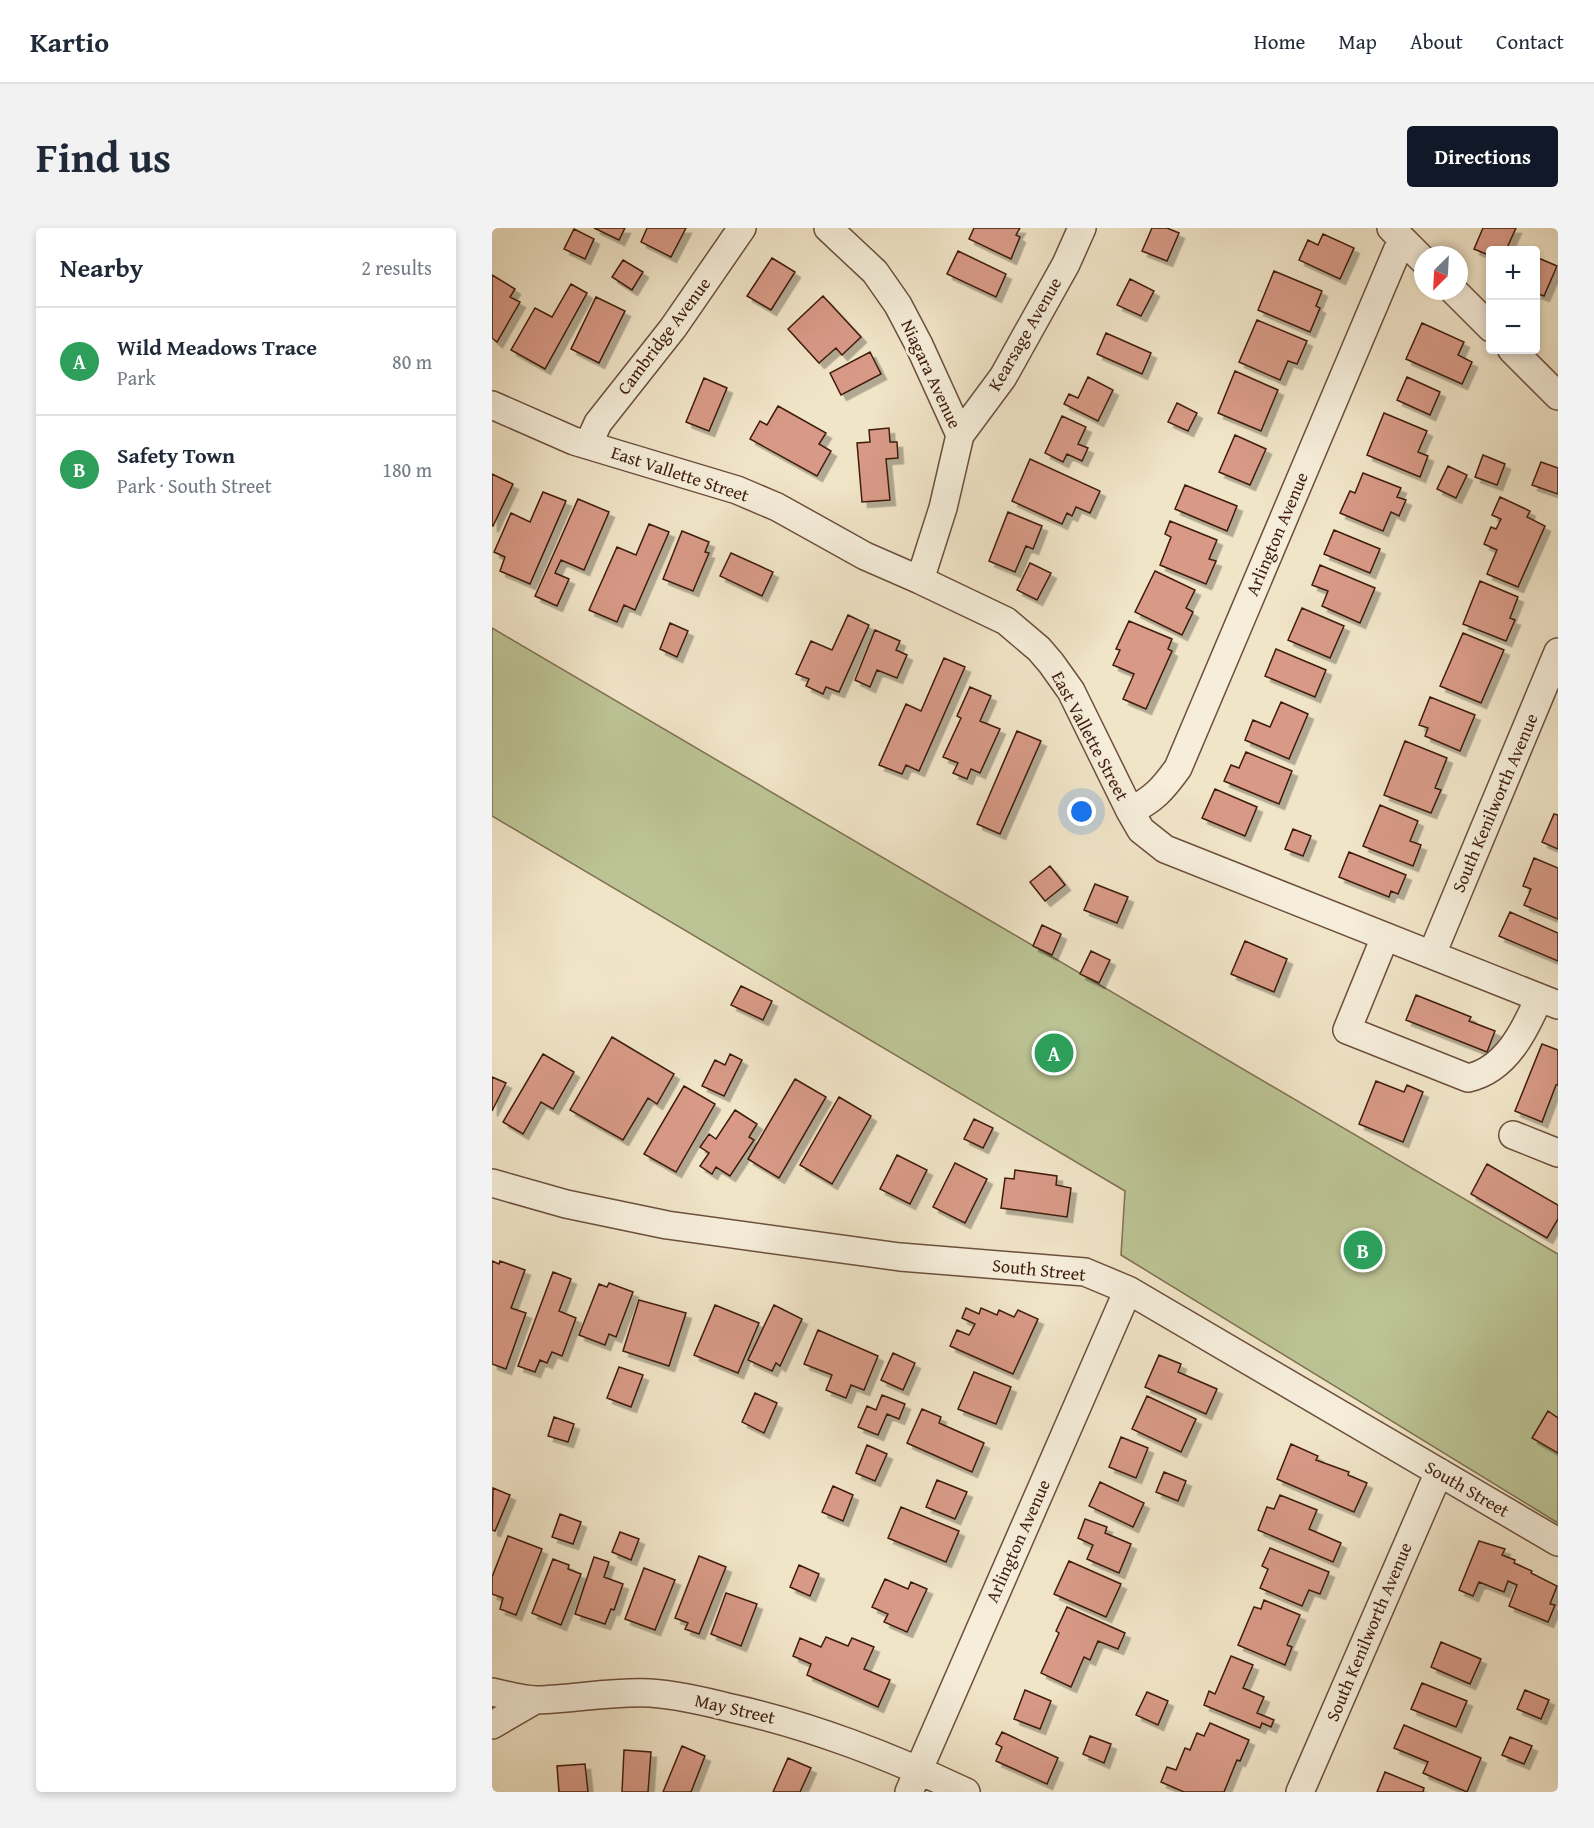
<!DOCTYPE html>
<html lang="en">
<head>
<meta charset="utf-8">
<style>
  body { margin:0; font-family:"Gentium Book Plus",serif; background:#f2f2f3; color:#1f2937 }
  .controls { position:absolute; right:18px; top:18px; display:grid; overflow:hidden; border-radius:6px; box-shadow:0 3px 9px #0003 }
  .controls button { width:54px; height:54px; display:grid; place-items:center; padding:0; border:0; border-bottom:2px solid #e0e1e3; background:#fff; color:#1f2937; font:30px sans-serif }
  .compass { position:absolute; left:922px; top:18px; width:54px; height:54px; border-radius:50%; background:#fff; box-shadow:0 3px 9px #0003; rotate:204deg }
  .you { position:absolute; left:590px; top:584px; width:21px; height:21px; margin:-15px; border:4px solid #fff; border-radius:50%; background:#1a73e8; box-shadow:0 0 0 9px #1a73e833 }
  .badge { display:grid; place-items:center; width:39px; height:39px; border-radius:50%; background:#111827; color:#fff; font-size:20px; font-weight:700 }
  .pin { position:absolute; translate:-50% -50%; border:3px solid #fff; box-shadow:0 2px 6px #0006 }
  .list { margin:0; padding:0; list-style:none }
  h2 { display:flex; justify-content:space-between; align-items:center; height:78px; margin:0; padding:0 24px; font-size:26px }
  h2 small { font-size:20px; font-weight:400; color:#747a83 }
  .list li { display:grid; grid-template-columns:39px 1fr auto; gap:18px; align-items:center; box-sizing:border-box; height:108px; padding:0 24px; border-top:2px solid #e0e1e3 }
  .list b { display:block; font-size:22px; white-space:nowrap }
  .list p { margin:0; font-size:20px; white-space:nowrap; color:#747a83 }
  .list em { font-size:20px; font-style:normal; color:#747a83 }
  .map { position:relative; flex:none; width:1066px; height:1564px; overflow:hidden; border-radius:6px }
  header { display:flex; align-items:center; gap:36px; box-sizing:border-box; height:84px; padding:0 30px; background:#fff; border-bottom:2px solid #e0e1e3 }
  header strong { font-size:28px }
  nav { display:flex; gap:33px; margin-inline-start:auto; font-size:21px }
  .intro { display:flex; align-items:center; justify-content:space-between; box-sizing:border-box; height:144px; padding:0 36px }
  h1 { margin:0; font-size:42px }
  .button { padding:15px 27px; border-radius:6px; background:#111827; color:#fff; font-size:21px; font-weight:700 }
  main { display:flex; gap:36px; padding:0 36px }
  aside { flex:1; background:#fff; border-radius:6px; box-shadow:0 3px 9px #0003 }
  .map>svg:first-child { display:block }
</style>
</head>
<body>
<header>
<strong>Kartio</strong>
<nav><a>Home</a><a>Map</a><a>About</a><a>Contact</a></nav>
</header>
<div class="intro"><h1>Find us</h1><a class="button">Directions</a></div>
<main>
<aside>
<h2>Nearby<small>2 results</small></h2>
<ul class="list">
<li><span class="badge" style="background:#2e9e5b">A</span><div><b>Wild Meadows Trace</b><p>Park</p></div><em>80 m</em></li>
<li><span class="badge" style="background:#2e9e5b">B</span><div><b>Safety Town</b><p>Park · South Street</p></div><em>180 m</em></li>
</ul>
</aside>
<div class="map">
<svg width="1066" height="1564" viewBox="0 0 1066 1564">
  <defs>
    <filter id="shadow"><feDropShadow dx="5.5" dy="5.5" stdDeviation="0" flood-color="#0004"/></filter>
  </defs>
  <rect width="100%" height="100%" fill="#f1e5c8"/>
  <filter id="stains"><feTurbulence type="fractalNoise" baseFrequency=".00333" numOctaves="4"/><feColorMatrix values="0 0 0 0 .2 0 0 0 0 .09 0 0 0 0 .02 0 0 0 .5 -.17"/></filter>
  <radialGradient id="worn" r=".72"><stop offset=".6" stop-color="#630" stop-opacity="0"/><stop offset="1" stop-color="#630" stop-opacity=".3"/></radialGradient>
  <path fill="#bcc495" stroke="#7e7051" stroke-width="1.5" d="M 0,400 L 1066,1026 L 1066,1295 L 629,1027 L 633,963 L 0,588 Z"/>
  <path fill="#d89a87" stroke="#3f1d0d" stroke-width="1.5" filter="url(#shadow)" d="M 102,0 L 133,0 L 127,12 Z
    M 155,0 L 194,0 L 179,29 L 149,14 Z
    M 482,0 L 528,0 L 524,7 L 528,9 L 519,31 L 477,11 Z
    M 660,0 L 675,0 L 687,5 L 675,33 L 650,23 Z
    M 991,0 L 1024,0 L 1014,22 L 999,22 L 999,28 L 982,21 Z
    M 82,1 L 102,11 L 93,31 L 72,21 Z
    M 831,6 L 862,20 L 848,51 L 807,32 L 816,12 L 826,17 Z
    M 466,23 L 514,46 L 504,69 L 455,46 Z
    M 1044,29 L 1065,38 L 1052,68 L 1044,65 Z
    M 280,30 L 303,44 L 279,82 L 255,68 Z
    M 131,32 L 151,44 L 140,62 L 120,49 Z
    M 782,43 L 830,63 L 824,78 L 828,80 L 818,104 L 766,82 Z
    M 0,47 L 23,61 L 18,69 L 28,74 L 5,114 L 0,110 Z
    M 638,51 L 662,63 L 649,88 L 625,77 Z
    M 79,56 L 95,65 L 53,141 L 19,122 L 43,80 L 60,89 Z
    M 331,68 L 369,109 L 350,127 L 344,120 L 327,135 L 296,101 Z
    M 104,69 L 133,83 L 107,135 L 79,121 Z
    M 765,92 L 815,113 L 805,136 L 796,133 L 788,152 L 747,134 Z
    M 930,95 L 972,114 L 966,127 L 980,134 L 970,156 L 914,131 Z
    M 614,105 L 659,125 L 650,146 L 605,126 Z
    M 378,124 L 389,146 L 349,167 L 338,145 Z
    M 743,143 L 786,162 L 769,203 L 726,185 Z
    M 596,149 L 621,162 L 606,193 L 572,176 L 577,166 L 586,170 Z
    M 915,149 L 948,164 L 938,187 L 905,172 Z
    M 212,150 L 235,160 L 217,203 L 194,194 Z
    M 685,175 L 705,185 L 696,203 L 676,194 Z
    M 286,178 L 334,205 L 327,216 L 339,223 L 325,248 L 258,211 L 268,193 L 275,197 Z
    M 892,185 L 935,203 L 926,224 L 936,228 L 928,249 L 875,227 Z
    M 570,188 L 594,199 L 586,216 L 596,220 L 590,233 L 575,226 L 571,234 L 553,225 Z
    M 397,200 L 398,214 L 405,214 L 406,230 L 394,231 L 398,272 L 370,274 L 365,215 L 378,214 L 377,202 Z
    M 743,207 L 774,221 L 758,257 L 727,244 Z
    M 991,227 L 1013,236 L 1005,257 L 983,249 Z
    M 538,231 L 608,263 L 598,285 L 584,279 L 580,288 L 575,285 L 570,296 L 520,273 Z
    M 1049,234 L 1066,240 L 1066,266 L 1040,257 Z
    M 956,238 L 975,247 L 964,270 L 945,261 Z
    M 871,245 L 909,260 L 905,269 L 914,272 L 907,288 L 899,284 L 891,303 L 848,285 L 858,263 L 863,265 Z
    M 0,246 L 21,256 L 1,298 L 0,298 Z
    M 693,257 L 745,278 L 735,303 L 683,281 Z
    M 51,264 L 74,273 L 38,356 L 8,343 L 13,329 L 2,324 L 19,285 L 38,294 Z
    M 1008,269 L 1038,283 L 1035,289 L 1053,298 L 1026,359 L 995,346 L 1005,322 L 992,316 L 999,299 L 1004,301 L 1009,291 L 1000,287 Z
    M 86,271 L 117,284 L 92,342 L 69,332 L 63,345 L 77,351 L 65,378 L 43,368 Z
    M 516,284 L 550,298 L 541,321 L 534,318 L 523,344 L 497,333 Z
    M 678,293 L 725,312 L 717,331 L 724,333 L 714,356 L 668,337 L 679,309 L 673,306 Z
    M 157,296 L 177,304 L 143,382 L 132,377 L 125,394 L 97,382 L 125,319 L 144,327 Z
    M 842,302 L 888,321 L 878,345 L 832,326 Z
    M 190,303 L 217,314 L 213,324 L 217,325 L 201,363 L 171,351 Z
    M 239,325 L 281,344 L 270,368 L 228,348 Z
    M 538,335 L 559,345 L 545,372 L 525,362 Z
    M 828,337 L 883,360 L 868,395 L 830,378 L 836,363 L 820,357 Z
    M 663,343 L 703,362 L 694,380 L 701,384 L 690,407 L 643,384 Z
    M 988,353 L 1026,369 L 1018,390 L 1023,392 L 1014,413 L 971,396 Z
    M 810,380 L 852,398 L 838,430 L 796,412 Z
    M 356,387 L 377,397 L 347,464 L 334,459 L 331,466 L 314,458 L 317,451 L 304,446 L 319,413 L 340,422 Z
    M 637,393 L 680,411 L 676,421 L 680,423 L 654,481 L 631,471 L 642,446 L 621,437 L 628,422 L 624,421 Z
    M 178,395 L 196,403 L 185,429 L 168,421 Z
    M 383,402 L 408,413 L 404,422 L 415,427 L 405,450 L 385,442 L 378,459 L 363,452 Z
    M 971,405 L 1012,422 L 989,475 L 948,458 Z
    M 784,421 L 834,442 L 823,469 L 773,448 Z
    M 452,430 L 473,439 L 427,543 L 414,537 L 410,546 L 387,537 L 414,476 L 429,483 Z
    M 478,459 L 499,468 L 488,493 L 508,501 L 488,545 L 479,541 L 475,551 L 461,545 L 466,535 L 451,529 L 469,490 L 465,488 Z
    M 938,469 L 983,487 L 968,523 L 933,508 L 936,500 L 927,497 Z
    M 789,474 L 816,486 L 797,531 L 753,512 L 761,492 L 778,499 Z
    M 525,503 L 549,513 L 508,606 L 485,596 Z
    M 913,513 L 955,530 L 943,560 L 949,562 L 939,585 L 892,567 Z
    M 754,524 L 800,543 L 787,576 L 732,553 L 739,537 L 747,540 Z
    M 723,561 L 765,579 L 753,608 L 710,590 Z
    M 888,577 L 926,593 L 918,613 L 929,617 L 921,638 L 871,618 Z
    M 1062,586 L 1066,587 L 1066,621 L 1050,614 Z
    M 801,601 L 819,608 L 811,628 L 793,621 Z
    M 857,624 L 914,647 L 906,666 L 899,663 L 897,669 L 847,649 Z
    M 1042,630 L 1066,640 L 1066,691 L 1032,677 L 1039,661 L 1031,658 Z
    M 558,638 L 573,657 L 553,673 L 538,654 Z
    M 603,656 L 636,669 L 625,695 L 592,682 Z
    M 1018,684 L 1066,705 L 1066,733 L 1007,708 Z
    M 550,697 L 569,706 L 560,727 L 541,718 Z
    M 753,713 L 795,731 L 782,764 L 739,746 Z
    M 599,723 L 618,732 L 607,755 L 588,746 Z
    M 249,758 L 280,773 L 271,792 L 239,777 Z
    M 924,767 L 979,789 L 977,793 L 1003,803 L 995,824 L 914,792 Z
    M 120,809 L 182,846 L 165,876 L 156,870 L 131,912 L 78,882 Z
    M 1050,816 L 1066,822 L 1066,857 L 1064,857 L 1050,894 L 1023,883 Z
    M 51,826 L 82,844 L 61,881 L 49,874 L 31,906 L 11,894 Z
    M 238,826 L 250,832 L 232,868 L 210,858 L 223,832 L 233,837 Z
    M 0,849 L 14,855 L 0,883 Z
    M 303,851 L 334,869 L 287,950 L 256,931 Z
    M 884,853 L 912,864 L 915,857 L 931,864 L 911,914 L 867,896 Z
    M 192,858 L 223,876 L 184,944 L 152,926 Z
    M 347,869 L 379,888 L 340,956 L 308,937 Z
    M 243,882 L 265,896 L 257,909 L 262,912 L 238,948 L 224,939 L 220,946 L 208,938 L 217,925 L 208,919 L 217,906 L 224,911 Z
    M 482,891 L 501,900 L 491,920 L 472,911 Z
    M 405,927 L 435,942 L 418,976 L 388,961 Z
    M 463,935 L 495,951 L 473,995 L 441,979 Z
    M 995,936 L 1066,977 L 1066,991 L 1055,1010 L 979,966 Z
    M 523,942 L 565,948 L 564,957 L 579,960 L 575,989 L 509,980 L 513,950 L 522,951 Z
    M 0,1033 L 7,1036 L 8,1033 L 33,1042 L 19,1080 L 34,1085 L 14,1141 L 0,1136 Z
    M 61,1044 L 79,1051 L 67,1083 L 84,1090 L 70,1128 L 60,1124 L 55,1135 L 48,1132 L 43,1144 L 26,1138 Z
    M 117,1055 L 141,1064 L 124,1109 L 117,1106 L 113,1117 L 87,1107 L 107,1056 L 115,1059 Z
    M 147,1072 L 194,1085 L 177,1138 L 131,1123 Z
    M 223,1077 L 267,1095 L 246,1145 L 202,1127 Z
    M 282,1077 L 310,1091 L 288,1138 L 284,1135 L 280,1143 L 256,1132 Z
    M 474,1080 L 487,1086 L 489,1080 L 505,1087 L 507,1082 L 522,1089 L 526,1082 L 546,1091 L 521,1146 L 458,1118 L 465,1102 L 477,1107 L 483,1096 L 470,1090 Z
    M 326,1102 L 386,1128 L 372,1162 L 359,1157 L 354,1170 L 334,1162 L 340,1147 L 312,1136 Z
    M 401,1125 L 423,1135 L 411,1162 L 389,1152 Z
    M 667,1127 L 689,1136 L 686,1144 L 725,1161 L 714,1186 L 653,1159 Z
    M 127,1139 L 151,1147 L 139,1179 L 115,1170 Z
    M 482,1144 L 519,1159 L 504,1196 L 466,1181 Z
    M 263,1165 L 285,1175 L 272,1205 L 250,1194 Z
    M 390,1167 L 413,1176 L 407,1191 L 395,1186 L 386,1207 L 366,1199 L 375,1178 L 384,1182 Z
    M 655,1168 L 704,1191 L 689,1224 L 640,1201 Z
    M 430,1181 L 449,1189 L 447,1195 L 492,1215 L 480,1244 L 415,1215 Z
    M 1056,1183 L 1066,1190 L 1066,1225 L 1040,1210 Z
    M 62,1189 L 82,1196 L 76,1214 L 56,1208 Z
    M 629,1209 L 656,1220 L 644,1250 L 617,1239 Z
    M 799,1216 L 826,1228 L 824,1232 L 857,1244 L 856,1247 L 875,1255 L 862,1284 L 785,1251 Z
    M 375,1217 L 395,1226 L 383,1253 L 364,1245 Z
    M 672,1244 L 694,1253 L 686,1273 L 664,1264 Z
    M 445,1252 L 475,1264 L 463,1291 L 434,1279 Z
    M 608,1254 L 652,1275 L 641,1299 L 597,1278 Z
    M 341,1258 L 361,1267 L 351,1293 L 330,1284 Z
    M 1,1260 L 18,1267 L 3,1303 L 0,1302 Z
    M 788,1267 L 825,1282 L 817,1301 L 849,1315 L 841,1334 L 766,1302 L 775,1279 L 782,1281 Z
    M 409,1279 L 467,1303 L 454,1334 L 396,1310 Z
    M 68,1286 L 89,1294 L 81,1316 L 60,1309 Z
    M 593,1291 L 615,1299 L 613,1305 L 639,1316 L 627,1345 L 595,1331 L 601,1317 L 586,1310 Z
    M 128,1304 L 147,1311 L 139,1332 L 120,1324 Z
    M 16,1308 L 50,1321 L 24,1387 L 8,1381 L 11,1370 L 0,1366 L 0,1349 Z
    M 987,1313 L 1013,1321 L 1010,1327 L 1023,1332 L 1022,1335 L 1040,1343 L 1039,1345 L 1065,1358 L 1058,1376 L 1063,1377 L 1056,1394 L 1017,1378 L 1025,1357 L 1016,1353 L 1012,1364 L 987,1354 L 981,1368 L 967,1362 Z
    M 778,1320 L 837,1344 L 828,1366 L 817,1362 L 810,1378 L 768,1360 L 776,1341 L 770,1338 Z
    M 207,1328 L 234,1339 L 207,1406 L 193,1401 L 196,1395 L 183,1390 Z
    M 102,1329 L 117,1334 L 112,1349 L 131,1356 L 122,1382 L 119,1381 L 113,1396 L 83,1386 Z
    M 61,1331 L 77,1337 L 76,1341 L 89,1346 L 69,1397 L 40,1385 Z
    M 577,1333 L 629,1356 L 614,1389 L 562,1366 Z
    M 307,1337 L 327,1346 L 318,1368 L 298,1359 Z
    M 152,1340 L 183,1352 L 163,1402 L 133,1391 Z
    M 393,1351 L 416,1361 L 419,1354 L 435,1361 L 415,1404 L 392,1394 L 396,1386 L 380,1379 Z
    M 234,1365 L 265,1376 L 249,1418 L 219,1406 Z
    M 772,1372 L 808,1387 L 795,1417 L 800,1419 L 793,1437 L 746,1417 L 762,1379 L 769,1381 Z
    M 575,1379 L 633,1405 L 626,1421 L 606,1413 L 598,1432 L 592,1429 L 579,1459 L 549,1445 L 567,1405 L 564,1403 Z
    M 334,1409 L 356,1418 L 360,1410 L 382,1419 L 372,1441 L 398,1452 L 386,1479 L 315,1447 L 319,1436 L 301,1428 L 308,1410 L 329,1419 Z
    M 949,1414 L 989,1431 L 978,1456 L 939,1439 Z
    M 739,1428 L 761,1437 L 751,1460 L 772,1469 L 765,1485 L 782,1492 L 779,1499 L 770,1495 L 768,1500 L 712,1477 L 717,1463 L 723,1466 Z
    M 930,1455 L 975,1473 L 964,1499 L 919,1481 Z
    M 533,1462 L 559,1473 L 548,1501 L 522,1491 Z
    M 1033,1462 L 1057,1472 L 1049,1491 L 1025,1481 Z
    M 655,1464 L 676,1473 L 666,1497 L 644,1487 Z
    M 718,1495 L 757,1512 L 748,1533 L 745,1532 L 732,1564 L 692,1564 L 669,1554 L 675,1539 L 684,1542 L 693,1520 L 698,1522 L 705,1505 L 712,1508 Z
    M 912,1497 L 989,1530 L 975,1564 L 931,1545 L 936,1534 L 902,1520 Z
    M 510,1504 L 566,1530 L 555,1556 L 504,1533 L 510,1519 L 504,1516 Z
    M 598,1508 L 619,1516 L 612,1535 L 591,1526 Z
    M 1018,1509 L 1040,1518 L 1032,1536 L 1010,1527 Z
    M 190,1518 L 213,1528 L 199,1564 L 171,1564 Z
    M 132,1522 L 159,1524 L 156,1564 L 130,1564 Z
    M 296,1530 L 319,1540 L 308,1564 L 281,1564 Z
    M 93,1536 L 96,1564 L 67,1564 L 65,1538 Z
    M 893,1544 L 932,1560 L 931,1564 L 885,1564 Z"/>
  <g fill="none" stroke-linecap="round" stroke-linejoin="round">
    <g stroke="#6c4f3c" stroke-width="30">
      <path id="minor" d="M 336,0 L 383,44 L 406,77 L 427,117 L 468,207 L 451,280 L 428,352
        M 899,0 L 931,32
        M 962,63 L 999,100
        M 1020,122 L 1066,168
        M 0,177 L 82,213 L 245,262 L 285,279 L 373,328 L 428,352 L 514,393 L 547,421 L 559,435 L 579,463 L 638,583 L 649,602 L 673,621 L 1066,777
        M 468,207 L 511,149 L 574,36 L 590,0
        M 96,217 L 106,195 L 181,100 L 250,0
        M 638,583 C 661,572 671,561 686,540 L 910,11
        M 893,709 L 855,802 L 976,850 C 1014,842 1033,802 1047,770
        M 940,726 L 1066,424
        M 1021,907 L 1066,925
        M 0,955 L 74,976 L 175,997 L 408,1029 L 593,1044 L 636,1062 L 1066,1314
        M 0,1464 C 14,1467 30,1472 45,1472 C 83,1471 120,1463 158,1465 C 186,1467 212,1473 239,1480 C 321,1498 397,1528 474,1564
        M 0,1497 L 43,1472
        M 417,1564 L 636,1062
        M 808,1564 L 947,1244"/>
    </g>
    <use href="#minor" stroke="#f6eedb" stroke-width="27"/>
  </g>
  <g text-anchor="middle" stroke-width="6" stroke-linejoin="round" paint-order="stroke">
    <g font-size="18" fill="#3f1d0d" stroke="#f6eedb">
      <text transform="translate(533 106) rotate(-60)" y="6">Kearsage Avenue</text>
      <text transform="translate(172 108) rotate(-53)" y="6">Cambridge Avenue</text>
      <text transform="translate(439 146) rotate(65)" y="6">Niagara Avenue</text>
      <text transform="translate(188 246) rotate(18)" y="6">East Vallette Street</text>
      <text transform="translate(785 306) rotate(-67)" y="6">Arlington Avenue</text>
      <text transform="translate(598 508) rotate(62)" y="6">East Vallette Street</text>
      <text transform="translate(1003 575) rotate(-67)" y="6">South Kenilworth Avenue</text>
      <text transform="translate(547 1042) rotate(6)" y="6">South Street</text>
      <text transform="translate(975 1261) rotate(30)" y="6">South Street</text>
      <text transform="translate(526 1313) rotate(-66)" y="6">Arlington Avenue</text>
      <text transform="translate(877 1404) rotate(-67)" y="6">South Kenilworth Avenue</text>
      <text transform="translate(243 1481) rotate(13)" y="6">May Street</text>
    </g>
  </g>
  <rect width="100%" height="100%" filter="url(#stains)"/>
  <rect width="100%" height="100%" fill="url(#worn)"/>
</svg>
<div class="controls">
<button>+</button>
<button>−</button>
</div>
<svg class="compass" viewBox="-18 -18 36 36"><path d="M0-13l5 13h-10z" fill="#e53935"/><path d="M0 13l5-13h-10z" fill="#747a83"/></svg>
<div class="you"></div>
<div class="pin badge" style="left:562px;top:825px;background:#2e9e5b">A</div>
<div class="pin badge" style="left:871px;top:1022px;background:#2e9e5b">B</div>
</div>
</main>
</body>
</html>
